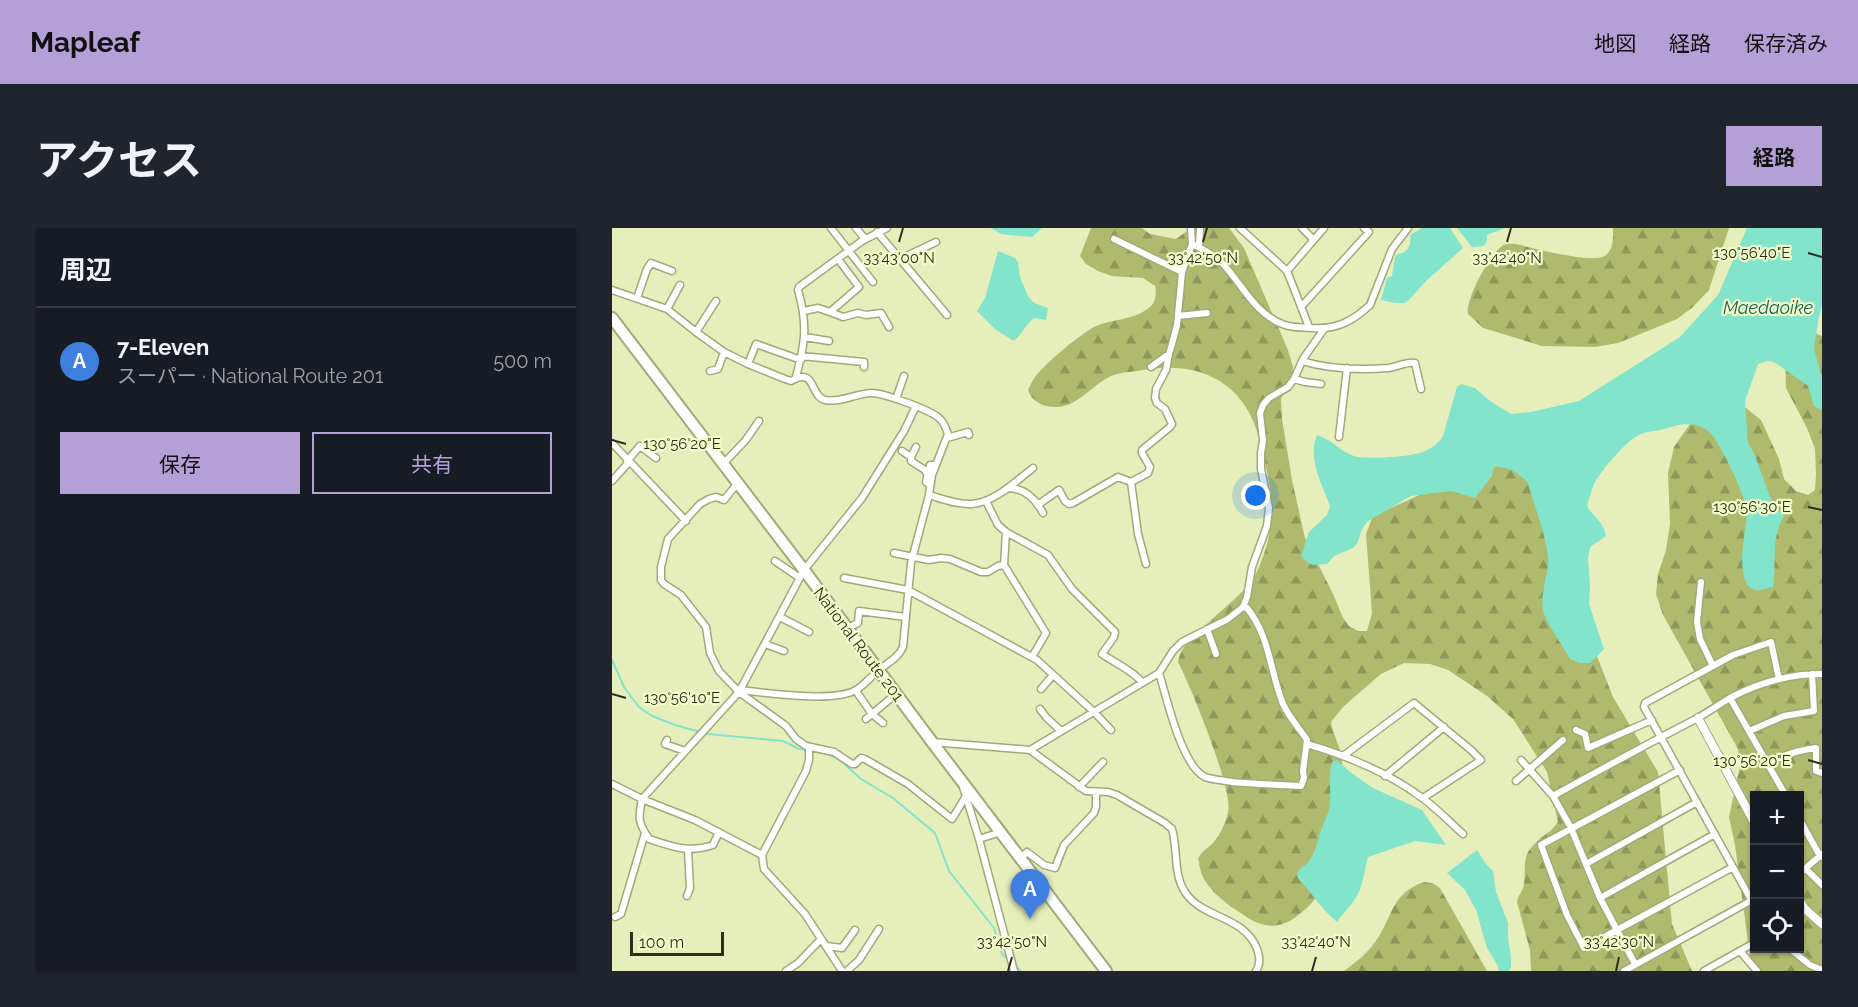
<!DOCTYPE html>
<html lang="ja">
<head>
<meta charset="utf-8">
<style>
  body { margin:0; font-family:Raleway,"Noto Sans JP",sans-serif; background:#20242c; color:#f1f3f6 }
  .controls { position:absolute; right:18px; bottom:18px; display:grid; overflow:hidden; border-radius:0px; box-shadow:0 2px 4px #0004 }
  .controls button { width:54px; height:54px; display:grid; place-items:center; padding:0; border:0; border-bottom:2px solid #363941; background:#171b24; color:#f1f3f6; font:30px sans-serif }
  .scale { position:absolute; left:18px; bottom:15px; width:94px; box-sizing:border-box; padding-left:6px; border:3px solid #2c2f1c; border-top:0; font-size:16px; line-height:21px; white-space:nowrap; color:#2c2f1c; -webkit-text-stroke:4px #f3fcc9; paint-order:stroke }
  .you { position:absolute; left:644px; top:268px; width:21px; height:21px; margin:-15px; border:4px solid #fff; border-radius:50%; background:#1a73e8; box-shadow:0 0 0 9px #1a73e833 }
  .badge { display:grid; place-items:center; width:39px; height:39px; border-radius:50%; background:#b3a0d7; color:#fff; font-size:20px; font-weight:700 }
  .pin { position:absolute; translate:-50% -50px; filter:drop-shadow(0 2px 3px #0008) }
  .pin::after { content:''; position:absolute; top:32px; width:21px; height:18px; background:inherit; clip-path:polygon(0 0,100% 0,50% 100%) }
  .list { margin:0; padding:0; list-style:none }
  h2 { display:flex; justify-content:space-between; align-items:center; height:78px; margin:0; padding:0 24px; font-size:26px }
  h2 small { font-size:20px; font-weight:400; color:#9ea1a6 }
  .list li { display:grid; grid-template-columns:39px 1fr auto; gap:18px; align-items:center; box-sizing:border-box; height:108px; padding:0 24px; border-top:2px solid #363941 }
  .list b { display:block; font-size:22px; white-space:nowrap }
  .list p { margin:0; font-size:20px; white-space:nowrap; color:#9ea1a6 }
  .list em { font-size:20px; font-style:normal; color:#9ea1a6 }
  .actions { display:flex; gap:12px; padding:18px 24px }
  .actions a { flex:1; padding:14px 0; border:2px solid #b3a0d7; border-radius:0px; text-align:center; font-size:21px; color:#b3a0d7 }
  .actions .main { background:#b3a0d7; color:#111 }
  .icon { flex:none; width:33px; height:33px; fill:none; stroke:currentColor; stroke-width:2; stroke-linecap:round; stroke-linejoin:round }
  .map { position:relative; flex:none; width:1210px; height:743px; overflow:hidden; border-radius:0px }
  header { display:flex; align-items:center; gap:36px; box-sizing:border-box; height:84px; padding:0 30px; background:#b3a0d7; color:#111 }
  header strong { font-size:28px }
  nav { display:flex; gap:33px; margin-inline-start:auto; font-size:21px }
  .intro { display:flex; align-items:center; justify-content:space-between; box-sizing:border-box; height:144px; padding:0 36px }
  h1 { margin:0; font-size:42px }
  .button { padding:15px 27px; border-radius:0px; background:#b3a0d7; color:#111; font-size:21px; font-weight:700 }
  main { display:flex; gap:36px; padding:0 36px }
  aside { flex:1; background:#171b24; border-radius:0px; box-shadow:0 2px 4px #0004 }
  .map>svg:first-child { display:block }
</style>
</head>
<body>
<header>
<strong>Mapleaf</strong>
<nav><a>地図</a><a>経路</a><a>保存済み</a></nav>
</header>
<div class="intro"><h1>アクセス</h1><a class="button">経路</a></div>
<main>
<aside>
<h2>周辺<small></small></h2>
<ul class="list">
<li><span class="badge" style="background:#3f7fe0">A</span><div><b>7-Eleven</b><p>スーパー · National Route 201</p></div><em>500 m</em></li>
</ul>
<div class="actions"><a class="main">保存</a><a>共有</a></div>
</aside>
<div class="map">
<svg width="1210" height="743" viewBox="0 0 1210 743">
  <defs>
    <pattern id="forest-firs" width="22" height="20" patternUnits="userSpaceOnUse" patternTransform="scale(1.5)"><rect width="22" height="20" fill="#afba6e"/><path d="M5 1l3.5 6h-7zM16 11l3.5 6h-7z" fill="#8f985a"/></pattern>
  </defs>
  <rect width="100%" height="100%" fill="#e6efbc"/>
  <path fill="url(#forest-firs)" fill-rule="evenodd" d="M 479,0 L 530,0 L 538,6 L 564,11 L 575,3 L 576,0 L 617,0 L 632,20 L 676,122 L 681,139 L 680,150 L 674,158 L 669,171 L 670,191 L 680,252 L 693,310 L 722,368 L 731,390 L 737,398 L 746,403 L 755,403 L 760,385 L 754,306 L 760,290 L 774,282 C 817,264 862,237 909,235 L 1001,469 L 1046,544 L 1060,696 L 1080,743 L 919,743 L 918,722 L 905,674 C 906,667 911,663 912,656 C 914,644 910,629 919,620 C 927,609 939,605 946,594 L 935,544 L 901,491 L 875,468 L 836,442 L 818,436 L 792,435 L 769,446 L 732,478 L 719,494 C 721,507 729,519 730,533 C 732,554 724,584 719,605 C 715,624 713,644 707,663 C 704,671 697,679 690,684 C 672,701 653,702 633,688 C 618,678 598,665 590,647 C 588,642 587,635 586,630 C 590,624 594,621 599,617 C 607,610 614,594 616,584 C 622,563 578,457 566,434 C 569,416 586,405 599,392 C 612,380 630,366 641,351 C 646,343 649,334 652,326 C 666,284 658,255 648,214 C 634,154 588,132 531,142 C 521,144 508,144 499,148 C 484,155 473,169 458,176 C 442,183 421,178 416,162 C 418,158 420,153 423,149 C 434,135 468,106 484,98 C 500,91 520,92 534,82 C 543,76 545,69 543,58 L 531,50 L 500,48 L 486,43 L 474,36 L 468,28 Z
    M 1001,0 L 1117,0 L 1097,62 L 1081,79 L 1065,91 L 1006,115 L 983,119 L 930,118 L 871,100 L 856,86 C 853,72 878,26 890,18 C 895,15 899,16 904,16 C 922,20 982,37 994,27 C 1002,20 1001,10 1001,0 Z
    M 1203,105 L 1210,108 L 1210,743 L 1140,743 L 1123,617 L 1117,589 L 1128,538 L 1126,521 L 1051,387 L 1044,366 L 1046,346 L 1054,322 L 1058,296 L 1056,245 L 1062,219 L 1090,179 L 1134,180 L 1149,192 L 1167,231 L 1172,251 L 1184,263 L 1196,267 L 1203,262 L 1204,246 L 1203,221 L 1195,200 L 1174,160 L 1173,131 ZM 1142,568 L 1188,568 L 1188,720 L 1142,720 Z
    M 812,654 L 820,655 L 828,660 L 875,743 L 732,743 C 744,734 755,726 763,714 C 782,688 778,666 812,654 Z"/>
  <path fill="#81e4cb" d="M 379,0 L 430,0 L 420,9 L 389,6 Z
    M 810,0 L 838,0 L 851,20 L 814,53 L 797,72 L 793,75 L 783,75 L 769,72 L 775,50 L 780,48 L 783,29 L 786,26 C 796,25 800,16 798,7 Z
    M 845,0 L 893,0 L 875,7 L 875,13 L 872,18 L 860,19 Z
    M 1135,0 L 1210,0 L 1210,78 L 1207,88 L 1202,121 L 1210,149 L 1210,182 L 1202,178 L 1196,158 L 1162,134 L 1156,133 L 1146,136 L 1133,173 L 1136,215 L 1142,225 L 1161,277 L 1172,288 C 1158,313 1165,334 1161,359 C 1155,360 1148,363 1143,362 C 1120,354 1135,300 1135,283 C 1134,269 1110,220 1101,208 C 1089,193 1072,195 1055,200 C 1047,203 1037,203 1029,206 C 1014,212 989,243 982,256 C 979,263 977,271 975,278 C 983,292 991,292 994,308 L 978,319 L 976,330 L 978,359 L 977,376 L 992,421 L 978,435 L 968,435 L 958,431 C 951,417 934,396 931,382 C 928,365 936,349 936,332 C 935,308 922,278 916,255 C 906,244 897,240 882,238 L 880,248 L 863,270 L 839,263 L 799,268 L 756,293 L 750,301 L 745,316 L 741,320 L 722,328 L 715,336 L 701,337 L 696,335 L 689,328 L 697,304 L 715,287 L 718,278 C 710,256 695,230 705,207 C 720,211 728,224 742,228 C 755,232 801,229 813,223 C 820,220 828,214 831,208 L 845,159 L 849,156 L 863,160 L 878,173 L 899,186 L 919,184 L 967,173 L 1068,109 L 1106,67 Z
    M 386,23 L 403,30 L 406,34 L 408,49 L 416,68 L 422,75 L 436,80 L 434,92 L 422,90 C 414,97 410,105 403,112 L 400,112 L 383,101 L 365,83 L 373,70 Z
    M 725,532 L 738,544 L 761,560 L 810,582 L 834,617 L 803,613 L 756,629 C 752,643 751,660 743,671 C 738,679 731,685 725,694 C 711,683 699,664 686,650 L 685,645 C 688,639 694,638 698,632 C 704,623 705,613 709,602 C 712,593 717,586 718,576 C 719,561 716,548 720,534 Z
    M 865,622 L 874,636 L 881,643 L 884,664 L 896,695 L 896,710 L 899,729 L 899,739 L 896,743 L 887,743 L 886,738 L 875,720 L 864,682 L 853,662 L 835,645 Z"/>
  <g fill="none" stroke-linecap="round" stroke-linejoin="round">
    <path stroke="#81e4cb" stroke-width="2" d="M 0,432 L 12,459 L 27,479 L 40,488 L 63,497 L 96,506 L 171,513 L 187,521 L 216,526 L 228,532 L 249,551 L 281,570 L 323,605 L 337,643 L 382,700 L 390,726 L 398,733
      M 402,737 L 409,743"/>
    <g stroke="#a1a979" stroke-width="9">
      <path id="minor" d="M 219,0 L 261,54
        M 244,0 L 253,11
        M 628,0 L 675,43 L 697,99
        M 690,0 L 701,11
        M 265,4 L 288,31 L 324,14
        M 502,11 L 570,44
        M 580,16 C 591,21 602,27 611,36 C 630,56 644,88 673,97 C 681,100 691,99 700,100 C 724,102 741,93 758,77 L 780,21 L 796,0
        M 587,19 L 588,0
        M 288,31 L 335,87
        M 675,43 L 712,0
        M 0,62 L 55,81 L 84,104 L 112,124 L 136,136 L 173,151 L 179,153 C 204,138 198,169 213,172 C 227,175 244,166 258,165 C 270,164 318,182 327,190 C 332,194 334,200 336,206 L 320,247 L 317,267 L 299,335 L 291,419 C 287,429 277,434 268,441 C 260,447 253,457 244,462 C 221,475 155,465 128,462
        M 25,70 L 35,41 L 39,35 L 60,43
        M 689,79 L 757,4 L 752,0
        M 55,81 L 68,57
        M 192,83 L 206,80 L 218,84 L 247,59 L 226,31
        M 218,84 L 231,89 L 246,85 L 254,87 L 269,85 L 277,99
        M 566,88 L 595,85
        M 84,104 L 104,73
        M 193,109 L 217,113
        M 189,128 L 252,134 L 252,139
        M 690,133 C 716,141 749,142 776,140 C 785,139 795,133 803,135 L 809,161
        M 136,136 L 144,116 L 189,132
        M 539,139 L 557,126 L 560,116 L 565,97 L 570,44 L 580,16 L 579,0
        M 98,143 L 106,141 L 112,124
        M 184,149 C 193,115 196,97 186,62 L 187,59 L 250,13 L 275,0
        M 682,151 L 693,154 L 709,156
        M 284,171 L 292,148
        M 727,209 L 735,140
        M 335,210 L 356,204 L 357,207
        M 0,215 L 74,293
        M 304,219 L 299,229 L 299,233 L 313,242 L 315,246
        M 290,223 L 299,229
        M 15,233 L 28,218 L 44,230
        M 111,236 L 133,213 L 147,193
        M 0,253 L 17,234
        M 519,254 L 526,306 L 534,336
        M 125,256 L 112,272 L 104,269 L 97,271 L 88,276 L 56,311 L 49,339 L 49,352 L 52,356 L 69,367 L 94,399 L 98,425 L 107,443 L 127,464 L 174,498 L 184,511 L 197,520 L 197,532 L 194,543 L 150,627 L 152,641 L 193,686 L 230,743
        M 318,257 L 314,254 L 318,237 L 324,237
        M 396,260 C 412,260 423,270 431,285
        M 317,267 C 331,271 346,277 360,276 C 383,274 403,254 421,240
        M 374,273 L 386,297 L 394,304
        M 427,276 L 447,262 L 453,273 L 457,276 L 461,275 L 506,249 L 519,254 L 536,245 L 538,239 L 530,225 L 530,222 L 558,199 L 560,196 L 553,181 L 545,175 L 543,170 L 544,161 L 554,142 L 557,126
        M 282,325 L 317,332 L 329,330 L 338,331 L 369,344 L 376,344 L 386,338 L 392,337
        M 163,333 L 188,350
        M 232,350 L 296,362 L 425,432 L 482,484 L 499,502
        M 1089,354 L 1085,394 L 1088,411 L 1101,438
        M 168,389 L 197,404
        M 235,400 L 246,395 L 247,383 L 294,389
        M 595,401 L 604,426
        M 153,416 L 172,423
        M 420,429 L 434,405 L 392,337 L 394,304 L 436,327 L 460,361 L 503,404 L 502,409 L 490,426 C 503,435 520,442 530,454
        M 547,445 C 555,470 569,537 593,549 C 601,552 611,552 620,554 C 643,556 666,557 689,558 L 692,550 L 691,543 L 695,512 C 687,500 677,489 671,476 C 658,444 658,408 635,380 L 631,379
        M 429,461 L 441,447
        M 244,463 L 260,486 L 271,495
        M 1118,470 L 1174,568
        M 428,481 L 434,489 L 449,503
        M 254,491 L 284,466
        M 964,502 L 973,506 L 976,520 L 1040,492
        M 1137,503 L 1172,488 L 1202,483 L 1200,446
        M 55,512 L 53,516 L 73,523
        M 320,514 L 418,522 L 547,445 L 561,423 L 570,414 L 616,391 L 631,379 L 635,369 L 640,339 L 655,298 L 657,280 L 649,241 L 649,225 L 651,213 L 648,185 L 651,177 L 657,170 L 676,159 L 682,151 L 691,131 L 712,101
        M 695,516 C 736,528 779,546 813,572 C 826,582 839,595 851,606
        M 194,518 L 222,524 L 240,536 L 243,536 L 249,530 L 253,531 L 296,556 L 340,591 L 354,568
        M 418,522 L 474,563 L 496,564 L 505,567 L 553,595 L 560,601 C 566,621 561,646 573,664 C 590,691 632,687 645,721 C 648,729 649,736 644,743
        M 731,528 L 802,475 L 859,522 L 869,532 L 811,570
        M 909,532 L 941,568 L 959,600 L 988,670 L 1023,736
        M 1156,535 C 1172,527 1186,522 1204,520 L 1204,543 L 1210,545
        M 1068,542 L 929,617 L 955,687 L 972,720 L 1121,639
        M 773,548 L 832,499
        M 904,553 L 951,512
        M 0,556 L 30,571 L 83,592 L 150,627
        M 351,559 L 367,611 L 402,743
        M 467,559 L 491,534
        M 941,568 C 988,542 1035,516 1082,492 C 1095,485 1106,477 1118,470 C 1146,455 1178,446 1210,446
        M 1188,592 L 1208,628 L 1210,629
        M 107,604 L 101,617 C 76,625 61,619 37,611 C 26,594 26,591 30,571 L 127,464 L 192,342 L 250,270 L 292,203 L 304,178
        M 367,611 L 389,604
        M 409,630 L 415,624 L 432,637 L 443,640 L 452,617 L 482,585 L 484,579 L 484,564
        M 974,636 L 1085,574
        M 1194,641 L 1210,657
        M 1188,645 L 1210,626
        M 75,668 L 78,660 L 76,622
        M 988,670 L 1103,606
        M 1142,677 L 1032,479 L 1033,475 L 1121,427 L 1159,414 L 1167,451
        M 3,689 L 9,686 L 33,605
        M 214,718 L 230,720 L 243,702
        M 1177,720 L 1198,737 L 1210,742
        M 1128,723 L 1145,743
        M 174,743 L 186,735 L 209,711
        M 235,743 L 247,732 L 267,701
        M 1012,743 L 1142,671
        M 1092,743 L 1142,715"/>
    </g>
    <g stroke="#a1a979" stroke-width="10">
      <path id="tertiary" d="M 1086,490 L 1142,594
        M 1188,673 L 1193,681 L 1210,696"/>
    </g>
    <g stroke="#a1a979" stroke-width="14">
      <path id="trunk" d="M 0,90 L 192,342 L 320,514 L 494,743"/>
    </g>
    <use href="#minor" stroke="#fff" stroke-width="6"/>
    <use href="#tertiary" stroke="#fff" stroke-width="8"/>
    <use href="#trunk" stroke="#fff" stroke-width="10"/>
  </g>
  <path fill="none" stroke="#2c2f1c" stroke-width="2" d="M 287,14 L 291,0M 591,14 L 595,0M 895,14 L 899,0M 1196,25 L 1210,29M 0,212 L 14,216M 1196,279 L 1210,282M 0,466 L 14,470M 1196,532 L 1210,536M 396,743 L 400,729M 700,743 L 704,729M 1004,743 L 1007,729"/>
  <g text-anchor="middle" stroke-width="4.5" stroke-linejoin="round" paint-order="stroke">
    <g font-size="16" fill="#2c2f1c" stroke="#f3fcc9">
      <text transform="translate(247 416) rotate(53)" y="6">National Route 201</text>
    </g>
    <g font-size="18" font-style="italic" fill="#156555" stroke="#f3fcc9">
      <text x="1156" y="86">Maedaoike</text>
    </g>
  </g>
  <g font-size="15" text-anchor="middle" fill="#2c2f1c" stroke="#f3fcc9" stroke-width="4.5" stroke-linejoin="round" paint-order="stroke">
    <text x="1140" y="30">130°56'40"E</text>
    <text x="287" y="35">33°43'00"N</text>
    <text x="591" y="35">33°42'50"N</text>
    <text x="895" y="35">33°42'40"N</text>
    <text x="70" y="221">130°56'20"E</text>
    <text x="1140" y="284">130°56'30"E</text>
    <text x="70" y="475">130°56'10"E</text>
    <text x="1140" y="538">130°56'20"E</text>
    <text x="400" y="719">33°42'50"N</text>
    <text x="704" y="719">33°42'40"N</text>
    <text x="1007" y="719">33°42'30"N</text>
  </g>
</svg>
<div class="controls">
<button>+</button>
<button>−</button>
<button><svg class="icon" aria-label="locate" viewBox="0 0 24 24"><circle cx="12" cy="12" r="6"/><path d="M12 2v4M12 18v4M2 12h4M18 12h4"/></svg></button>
</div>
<div class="scale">100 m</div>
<div class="you"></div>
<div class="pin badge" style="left:418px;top:691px;background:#3f7fe0">A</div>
</div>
</main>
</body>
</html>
